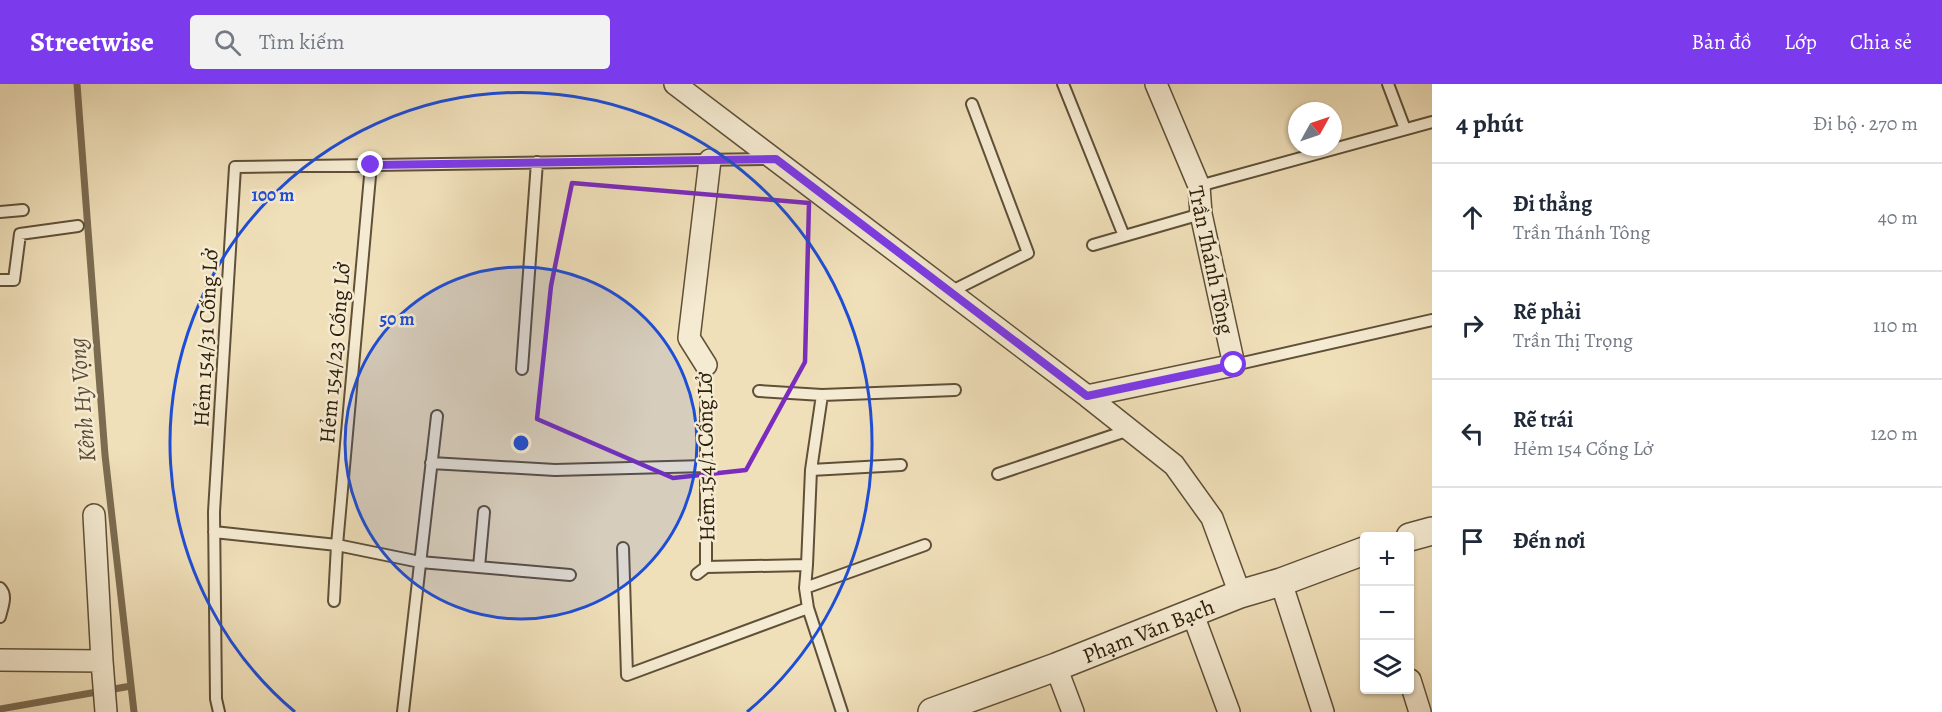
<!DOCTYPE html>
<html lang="vi">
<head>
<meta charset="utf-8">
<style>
  body { margin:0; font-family:Alegreya,serif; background:#f2f2f3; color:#1f2937 }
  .controls { position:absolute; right:18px; bottom:18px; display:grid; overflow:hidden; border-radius:6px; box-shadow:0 2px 4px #0004 }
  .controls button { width:54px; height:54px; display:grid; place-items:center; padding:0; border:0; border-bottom:2px solid #e0e1e3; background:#fff; color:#1f2937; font:30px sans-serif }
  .compass { position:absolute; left:1288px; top:18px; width:54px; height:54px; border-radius:50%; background:#fff; box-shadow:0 2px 4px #0004; rotate:50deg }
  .stop { position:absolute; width:18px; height:18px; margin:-14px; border:4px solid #7c3aed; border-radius:50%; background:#fff }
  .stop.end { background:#7c3aed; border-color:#fff; box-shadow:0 2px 6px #0008 }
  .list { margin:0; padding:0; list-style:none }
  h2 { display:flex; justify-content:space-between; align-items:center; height:78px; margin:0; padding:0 24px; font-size:26px }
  h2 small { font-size:20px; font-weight:400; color:#747a83 }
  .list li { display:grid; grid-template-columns:39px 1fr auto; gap:18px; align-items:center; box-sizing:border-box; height:108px; padding:0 24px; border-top:2px solid #e0e1e3 }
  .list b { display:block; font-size:22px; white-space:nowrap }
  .list p { margin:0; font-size:20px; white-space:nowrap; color:#747a83 }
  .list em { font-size:20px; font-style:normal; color:#747a83 }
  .icon { flex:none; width:33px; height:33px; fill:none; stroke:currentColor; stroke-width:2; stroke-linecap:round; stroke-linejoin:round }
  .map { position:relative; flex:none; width:1432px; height:628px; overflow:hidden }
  header { display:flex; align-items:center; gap:36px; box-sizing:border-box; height:84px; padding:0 30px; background:#7c3aed; color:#fff }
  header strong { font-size:28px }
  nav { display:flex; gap:33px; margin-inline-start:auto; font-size:21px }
  .search { width:420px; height:54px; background:#f2f2f3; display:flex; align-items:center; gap:15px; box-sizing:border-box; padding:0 21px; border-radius:6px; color:#747a83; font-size:22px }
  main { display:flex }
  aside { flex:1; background:#fff }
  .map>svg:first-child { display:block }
</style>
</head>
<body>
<header>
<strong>Streetwise</strong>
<div class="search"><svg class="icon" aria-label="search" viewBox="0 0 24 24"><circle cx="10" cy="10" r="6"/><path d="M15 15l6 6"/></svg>Tìm kiếm</div>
<nav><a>Bản đồ</a><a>Lớp</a><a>Chia sẻ</a></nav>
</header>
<main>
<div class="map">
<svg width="1432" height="628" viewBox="0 0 1432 628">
  <rect width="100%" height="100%" fill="#f0e0ba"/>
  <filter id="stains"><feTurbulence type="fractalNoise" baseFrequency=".00333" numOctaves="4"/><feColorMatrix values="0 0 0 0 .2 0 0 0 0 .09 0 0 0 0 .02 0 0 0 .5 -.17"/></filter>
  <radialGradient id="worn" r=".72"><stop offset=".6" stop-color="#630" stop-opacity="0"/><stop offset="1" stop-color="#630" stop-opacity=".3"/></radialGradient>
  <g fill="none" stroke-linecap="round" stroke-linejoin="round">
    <path stroke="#7b6c51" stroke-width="7" d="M 77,0 L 105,371 L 134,628
      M 0,625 L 131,602"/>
    <g stroke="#5f5038" stroke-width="14">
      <path id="service" d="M 1063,0 L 1124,152
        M 1388,0 L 1405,45
        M 371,81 L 337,461 L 420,478 L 570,491
        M 1199,102 L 1432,38
        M 0,128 L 23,126
        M 1093,161 L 1201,130
        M 0,196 L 14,196 L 20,150 L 78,142
        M 950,208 L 1028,169 L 972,20
        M 1234,281 L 1432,236
        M 522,285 L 537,78
        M 759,307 L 822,311 L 955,306
        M 822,311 L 811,386 L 807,481 L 805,504 L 808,524 L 842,628
        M 431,379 L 555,386 L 706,382
        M 811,386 L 901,381
        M 998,390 L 1129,346
        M 214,448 L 337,461 L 334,517
        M 623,464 L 627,591 L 808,524
        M 479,483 L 484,428
        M 706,483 L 807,481
        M 697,490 L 706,483 L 706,281
        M 0,504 C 8,512 2,523 0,533
        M 805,504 L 925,461
        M 219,628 L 216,615 L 214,428 L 235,83 L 770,75
        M 403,628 L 437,332"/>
    </g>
    <g stroke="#5f5038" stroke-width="24">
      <path id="minor" d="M 675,0 L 1087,312 L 1174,381 L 1212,434 L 1240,510
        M 706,281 L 689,254 L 710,76
        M 1087,312 L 1234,281 L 1201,130 L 1199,102 L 1156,0
        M 94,431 L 102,577 L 106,628
        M 1281,498 L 1323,628
        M 1192,528 L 1229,628
        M 0,576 L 102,577
        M 1056,583 L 1073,628
        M 1410,596 L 1420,628"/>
    </g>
    <g stroke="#5f5038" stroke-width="30">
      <g id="tertiary">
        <path d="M 1410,453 L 1432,447"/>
        <path id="s1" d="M 932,628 L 1056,583 L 1240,510 L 1281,498 L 1364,467"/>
      </g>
    </g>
    <use href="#service" stroke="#f5ebd2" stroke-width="10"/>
    <use href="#minor" stroke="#f5ebd2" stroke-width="21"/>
    <use href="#tertiary" stroke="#f5ebd2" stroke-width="27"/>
  </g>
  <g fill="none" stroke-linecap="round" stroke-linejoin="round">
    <path stroke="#7c3aed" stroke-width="8" d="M 371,81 L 776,75 L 1087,312 L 1234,281"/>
  </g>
  <path fill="none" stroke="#7b2cbf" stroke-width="4.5" stroke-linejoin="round" d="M 572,99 L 809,119 L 805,278 L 746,386 L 673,394 L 537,335 L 551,202 Z"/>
  <circle cx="521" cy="359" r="176" fill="#1d4ed8" fill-opacity=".12"/>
  <g fill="none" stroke="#1d4ed8" stroke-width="3">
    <circle cx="521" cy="359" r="176"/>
    <path d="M295 628A351 351 0 1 1 747 628"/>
  </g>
  <g text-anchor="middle" stroke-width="5" stroke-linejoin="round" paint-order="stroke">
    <g font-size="22" fill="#2f200d" stroke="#f5ebd2">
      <text transform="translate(1212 176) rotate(78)" y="8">Trần Thánh Tông</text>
      <text transform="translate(205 254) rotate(-87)" y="8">Hẻm 154/31 Cống Lở</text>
      <text transform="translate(334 269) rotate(-85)" y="8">Hẻm 154/23 Cống Lở</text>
      <text transform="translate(705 373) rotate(-91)" y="8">Hẻm 154/1 Cống Lở</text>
      <text dy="8" stroke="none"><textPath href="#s1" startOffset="231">Phạm Văn Bạch</textPath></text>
    </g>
    <g font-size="24" font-style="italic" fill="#5b4c35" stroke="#f5ebd2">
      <text transform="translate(82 316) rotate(-95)" y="8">Kênh Hy Vọng</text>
    </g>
  </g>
  <circle cx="521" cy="359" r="9" fill="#1d4ed8" stroke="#f5ebd2" stroke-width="3"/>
  <g font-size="18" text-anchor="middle" font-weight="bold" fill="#1d4ed8" stroke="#f5ebd2" stroke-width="5" stroke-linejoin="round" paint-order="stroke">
    <text x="273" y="117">100 m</text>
    <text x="397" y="241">50 m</text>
  </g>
  <rect width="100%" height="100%" filter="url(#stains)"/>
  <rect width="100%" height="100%" fill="url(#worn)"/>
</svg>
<div class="controls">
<button>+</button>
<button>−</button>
<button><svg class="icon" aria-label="layers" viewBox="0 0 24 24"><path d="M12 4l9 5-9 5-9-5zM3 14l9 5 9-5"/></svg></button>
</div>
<svg class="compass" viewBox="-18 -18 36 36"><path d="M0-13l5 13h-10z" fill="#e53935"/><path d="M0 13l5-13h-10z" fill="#747a83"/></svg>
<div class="stop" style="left:1234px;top:281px"></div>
<div class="stop end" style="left:371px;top:81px"></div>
</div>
<aside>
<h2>4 phút<small>Đi bộ · 270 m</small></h2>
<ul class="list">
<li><svg class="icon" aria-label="ahead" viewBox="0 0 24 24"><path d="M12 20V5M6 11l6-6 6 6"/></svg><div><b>Đi thẳng</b><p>Trần Thánh Tông</p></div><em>40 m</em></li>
<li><svg class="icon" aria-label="right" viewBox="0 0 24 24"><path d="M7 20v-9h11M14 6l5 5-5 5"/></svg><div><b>Rẽ phải</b><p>Trần Thị Trọng</p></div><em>110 m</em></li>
<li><svg class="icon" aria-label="left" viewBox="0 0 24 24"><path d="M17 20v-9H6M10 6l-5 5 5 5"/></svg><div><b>Rẽ trái</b><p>Hẻm 154 Cống Lở</p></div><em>120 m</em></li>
<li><svg class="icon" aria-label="arrive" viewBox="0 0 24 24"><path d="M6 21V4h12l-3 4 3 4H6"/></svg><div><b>Đến nơi</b></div></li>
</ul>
</aside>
</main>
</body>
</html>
